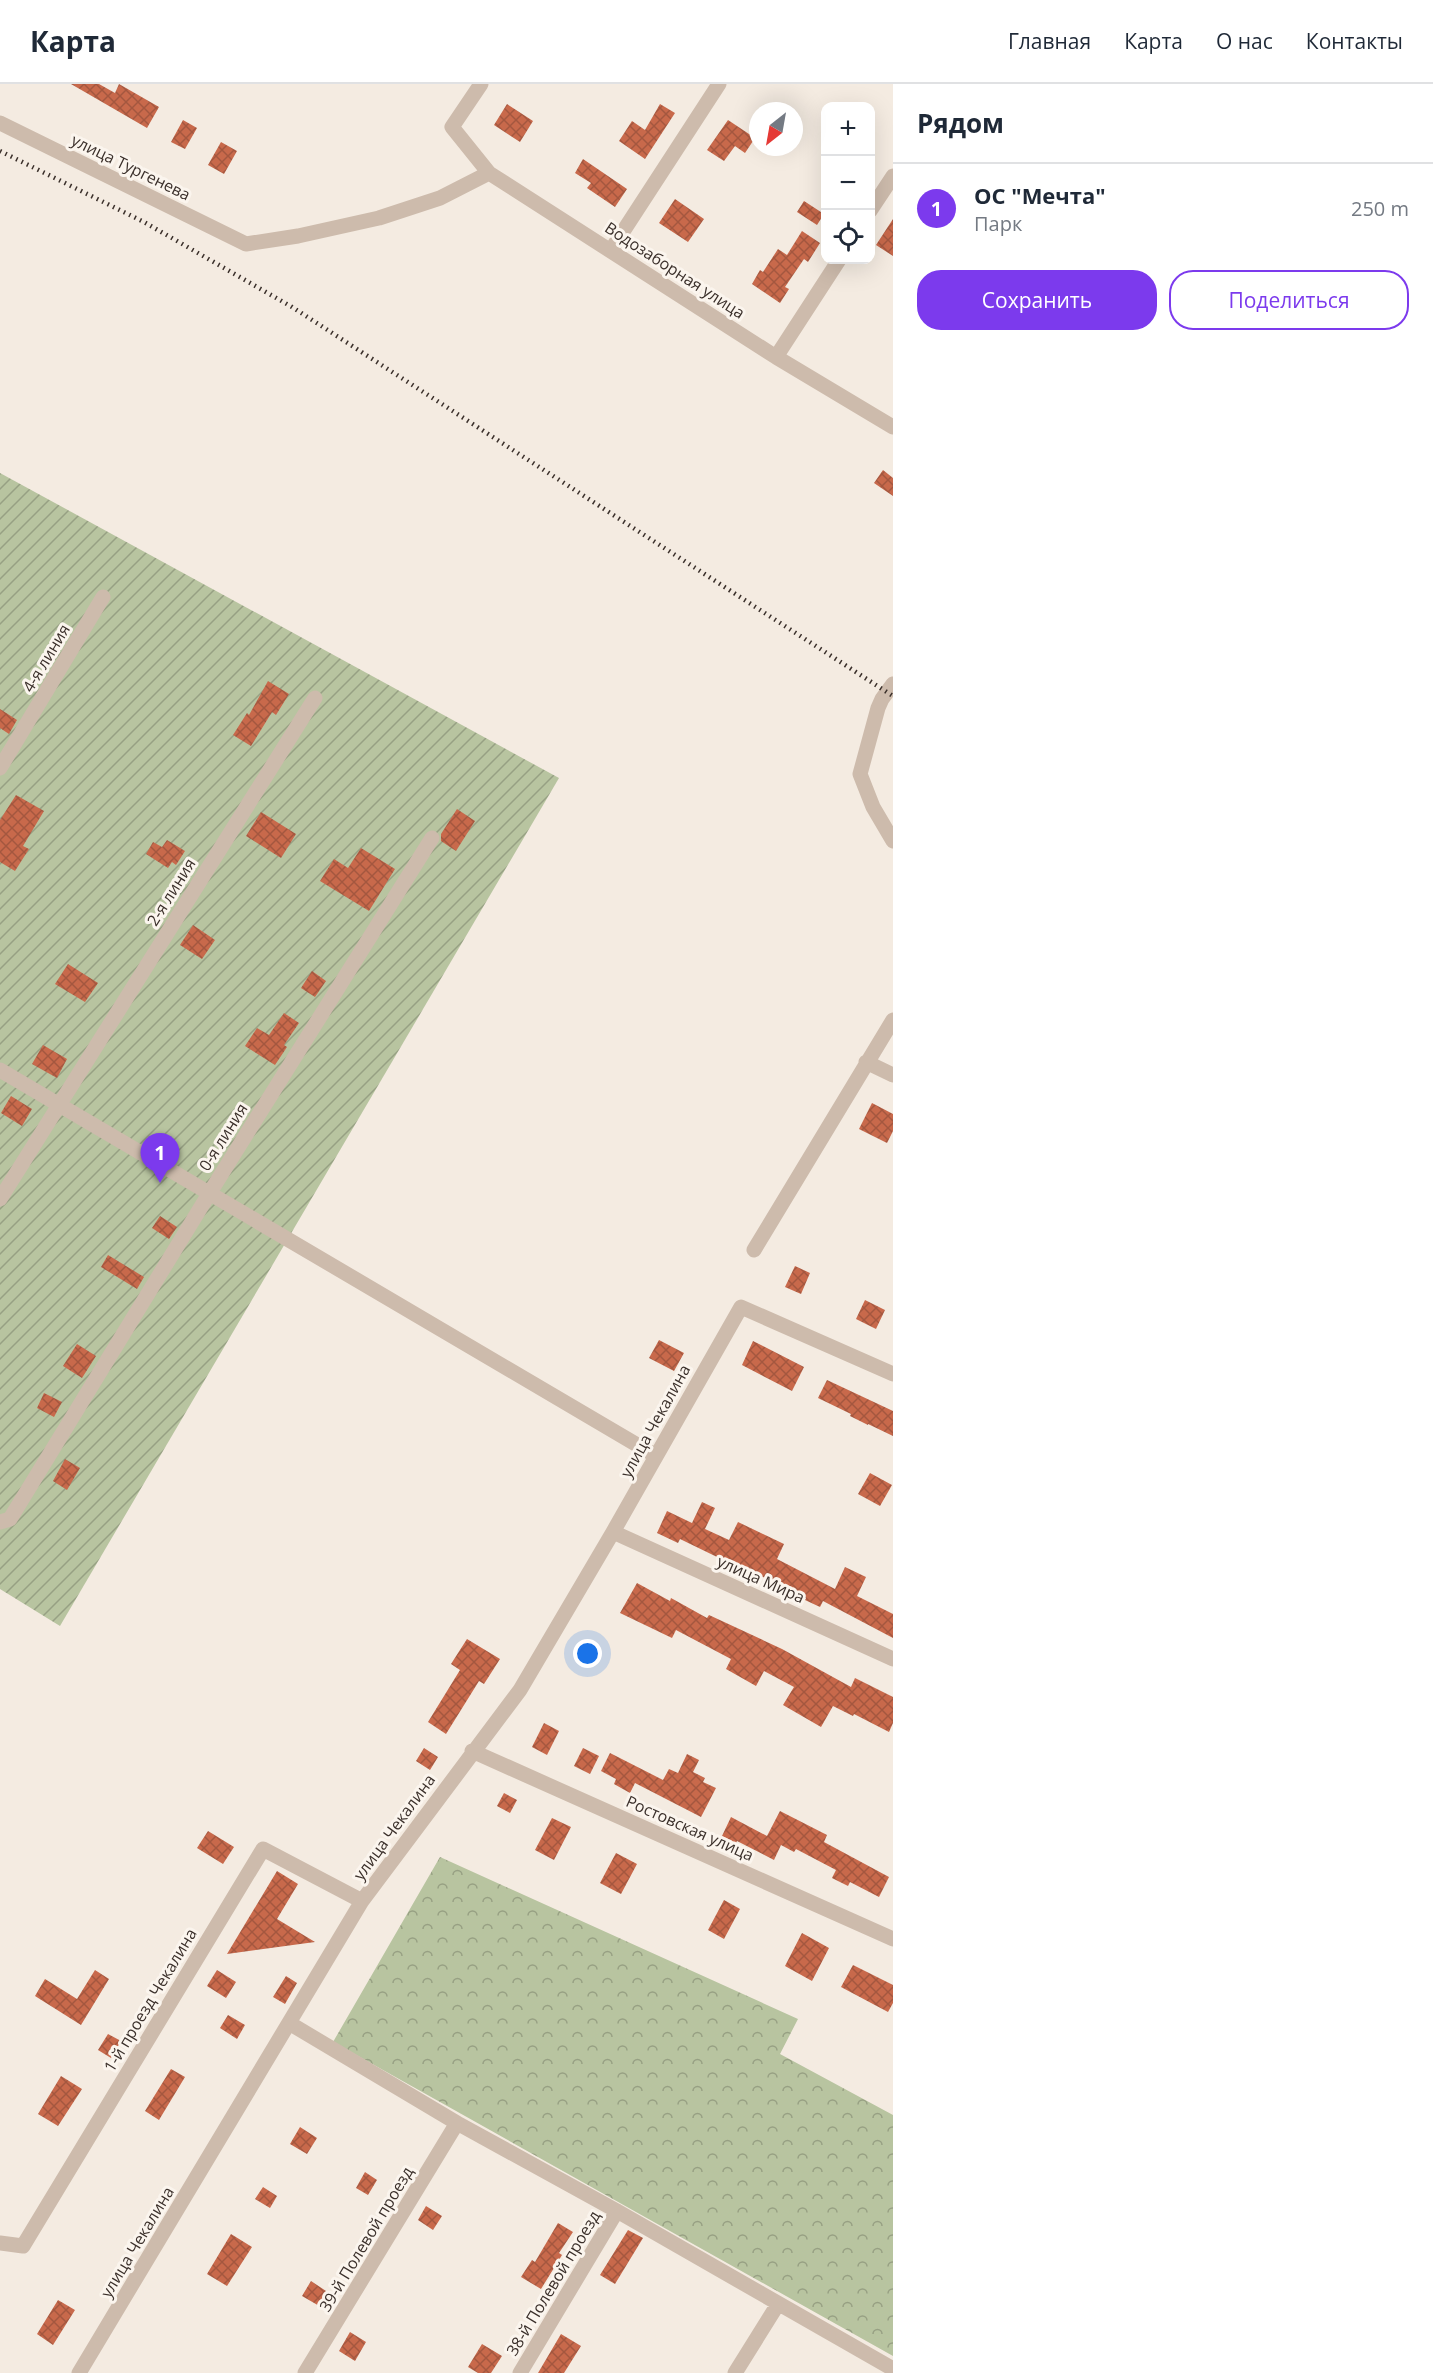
<!DOCTYPE html>
<html lang="ru">
<head>
<meta charset="utf-8">
<style>
  body { margin:0; font-family:"Open Sans",sans-serif; background:#f2f2f3; color:#1f2937 }
  .controls { position:absolute; right:18px; top:18px; display:grid; overflow:hidden; border-radius:12px; box-shadow:0 6px 24px #0002 }
  .controls button { width:54px; height:54px; display:grid; place-items:center; padding:0; border:0; border-bottom:2px solid #e0e1e3; background:#fff; color:#1f2937; font:30px sans-serif }
  .compass { position:absolute; left:749px; top:18px; width:54px; height:54px; border-radius:50%; background:#fff; box-shadow:0 6px 24px #0002; rotate:211deg }
  .you { position:absolute; left:588px; top:1570px; width:21px; height:21px; margin:-15px; border:4px solid #fff; border-radius:50%; background:#1a73e8; box-shadow:0 0 0 9px #1a73e833 }
  .badge { display:grid; place-items:center; width:39px; height:39px; border-radius:50%; background:#7c3aed; color:#fff; font-size:20px; font-weight:700 }
  .pin { position:absolute; translate:-50% -50px; filter:drop-shadow(0 2px 3px #0008) }
  .pin::after { content:''; position:absolute; top:32px; width:21px; height:18px; background:inherit; clip-path:polygon(0 0,100% 0,50% 100%) }
  .list { margin:0; padding:0; list-style:none }
  h2 { display:flex; justify-content:space-between; align-items:center; height:78px; margin:0; padding:0 24px; font-size:26px }
  h2 small { font-size:20px; font-weight:400; color:#747a83 }
  .list li { display:grid; grid-template-columns:39px 1fr auto; gap:18px; align-items:center; box-sizing:border-box; height:90px; padding:0 24px; border-top:2px solid #e0e1e3 }
  .list b { display:block; font-size:22px; white-space:nowrap }
  .list p { margin:0; font-size:20px; white-space:nowrap; color:#747a83 }
  .list em { font-size:20px; font-style:normal; color:#747a83 }
  .actions { display:flex; gap:12px; padding:18px 24px }
  .actions a { flex:1; padding:14px 0; border:2px solid #7c3aed; border-radius:24px; text-align:center; font-size:21px; color:#7c3aed }
  .actions .main { background:#7c3aed; color:#fff }
  .icon { flex:none; width:33px; height:33px; fill:none; stroke:currentColor; stroke-width:2; stroke-linecap:round; stroke-linejoin:round }
  .map { position:relative; flex:none; width:893px; height:2289px; overflow:hidden }
  header { display:flex; align-items:center; gap:36px; box-sizing:border-box; height:84px; padding:0 30px; background:#fff; border-bottom:2px solid #e0e1e3 }
  header strong { font-size:28px }
  nav { display:flex; gap:33px; margin-inline-start:auto; font-size:21px }
  main { display:flex }
  aside { flex:1; background:#fff }
  .map>svg:first-child { display:block }
</style>
</head>
<body>
<header>
<strong>Карта</strong>
<nav><a>Главная</a><a>Карта</a><a>О нас</a><a>Контакты</a></nav>
</header>
<main>
<div class="map">
<svg width="893" height="2289" viewBox="0 0 893 2289">
  <defs>
    <pattern id="forest-crowns" width="20" height="18" patternUnits="userSpaceOnUse" patternTransform="scale(1.5)"><rect width="20" height="18" fill="#b8c4a0"/><path d="M2 6a3 3 0 1 1 6 0M12 15a3 3 0 1 1 6 0" fill="none" stroke="#97a083"/></pattern>
    <pattern id="garden-furrows" width="10" height="10" patternUnits="userSpaceOnUse" patternTransform="scale(1.5)"><rect width="10" height="10" fill="#b8c4a0"/><path d="M-1 1l2-2M0 10L10 0M9 11l2-2" fill="none" stroke="#97a083"/></pattern>
    <pattern id="building-cross-hatch" width="8" height="8" patternUnits="userSpaceOnUse" patternTransform="scale(1.5)"><rect width="8" height="8" fill="#c8694b"/><path d="M0 0l8 8M0 8l8-8" fill="none" stroke="#a4573f"/></pattern>
  </defs>
  <rect width="100%" height="100%" fill="#f4ebe1"/>
  <path fill="url(#forest-crowns)" d="M 440,1773 L 798,1935 L 780,1970 L 893,2031 L 893,2272 L 333,1958 Z"/>
  <path fill="url(#garden-furrows)" d="M 0,389 L 559,694 L 60,1542 L 0,1505 Z"/>
  <path fill="url(#building-cross-hatch)" d="M 71,0 L 99,0 L 115,9 L 119,0 L 159,23 L 147,44 Z
    M 507,20 L 533,37 L 520,58 L 494,41 Z
    M 660,20 L 675,29 L 645,75 L 619,57 L 632,37 L 645,46 Z
    M 183,36 L 197,44 L 185,65 L 171,58 Z
    M 728,36 L 755,54 L 745,69 L 735,62 L 724,77 L 707,66 Z
    M 221,58 L 237,67 L 224,90 L 208,81 Z
    M 583,75 L 627,105 L 615,123 L 587,104 L 591,99 L 575,89 Z
    M 675,115 L 704,135 L 688,158 L 659,139 Z
    M 804,117 L 824,130 L 817,141 L 797,128 Z
    M 893,135 L 893,172 L 876,161 Z
    M 802,147 L 820,159 L 808,178 L 804,175 L 785,203 L 789,205 L 780,219 L 752,200 L 760,186 L 763,188 L 778,165 L 787,171 Z
    M 883,386 L 893,394 L 893,412 L 874,399 Z
    M 268,597 L 289,610 L 276,631 L 272,628 L 251,662 L 233,651 L 247,629 L 249,631 Z
    M 0,625 L 17,636 L 9,650 L 0,644 Z
    M 16,711 L 44,727 L 23,762 L 29,765 L 15,787 L 0,778 L 0,736 Z
    M 457,725 L 475,737 L 456,767 L 441,757 L 441,750 Z
    M 261,728 L 296,750 L 281,774 L 246,752 Z
    M 167,756 L 185,767 L 176,781 L 172,778 L 168,784 L 146,770 L 153,758 L 162,763 Z
    M 361,764 L 395,785 L 369,827 L 320,797 L 334,775 L 348,784 Z
    M 193,841 L 215,856 L 202,875 L 180,861 Z
    M 68,880 L 98,899 L 85,918 L 55,900 Z
    M 312,887 L 326,897 L 315,913 L 301,904 Z
    M 284,929 L 299,939 L 284,961 L 287,963 L 275,981 L 245,962 L 257,944 L 269,951 Z
    M 43,961 L 67,975 L 57,994 L 32,980 Z
    M 11,1012 L 32,1025 L 22,1042 L 1,1029 Z
    M 872,1019 L 893,1030 L 893,1047 L 887,1059 L 859,1045 Z
    M 160,1132 L 177,1143 L 169,1155 L 152,1144 Z
    M 108,1171 L 144,1193 L 137,1205 L 101,1183 Z
    M 795,1182 L 810,1189 L 801,1210 L 785,1203 Z
    M 865,1216 L 885,1226 L 876,1245 L 856,1235 Z
    M 659,1256 L 684,1269 L 674,1287 L 649,1274 Z
    M 753,1257 L 804,1283 L 792,1307 L 742,1281 Z
    M 77,1260 L 96,1272 L 82,1294 L 63,1282 Z
    M 827,1296 L 893,1327 L 893,1352 L 868,1340 L 868,1341 L 850,1332 L 851,1330 L 818,1314 Z
    M 44,1309 L 62,1318 L 54,1333 L 37,1324 Z
    M 65,1375 L 80,1384 L 67,1406 L 53,1397 Z
    M 870,1389 L 892,1401 L 880,1422 L 858,1410 Z
    M 702,1418 L 715,1424 L 705,1445 L 729,1456 L 738,1438 L 784,1460 L 777,1475 L 835,1505 L 845,1483 L 866,1493 L 857,1512 L 893,1530 L 893,1554 L 823,1517 L 820,1523 L 805,1516 L 806,1514 L 751,1487 L 750,1489 L 680,1455 L 678,1459 L 657,1449 L 667,1427 L 692,1439 Z
    M 637,1499 L 670,1517 L 671,1514 L 707,1534 L 709,1531 L 782,1565 L 851,1603 L 855,1594 L 893,1613 L 893,1639 L 889,1648 L 854,1630 L 853,1632 L 833,1622 L 821,1643 L 783,1621 L 794,1603 L 764,1587 L 756,1602 L 726,1585 L 731,1575 L 676,1546 L 672,1554 L 620,1529 Z
    M 467,1555 L 500,1575 L 484,1600 L 479,1597 L 446,1650 L 428,1638 L 460,1586 L 451,1580 Z
    M 544,1639 L 559,1647 L 547,1671 L 532,1663 Z
    M 424,1664 L 438,1673 L 430,1686 L 416,1677 Z
    M 583,1664 L 599,1672 L 590,1690 L 574,1682 Z
    M 610,1669 L 663,1696 L 669,1685 L 678,1689 L 687,1670 L 699,1676 L 693,1688 L 705,1694 L 703,1698 L 716,1704 L 701,1733 L 635,1699 L 630,1709 L 614,1700 L 616,1695 L 601,1687 Z
    M 504,1709 L 517,1716 L 510,1729 L 497,1722 Z
    M 780,1727 L 827,1751 L 824,1758 L 889,1793 L 879,1813 L 850,1798 L 848,1802 L 832,1794 L 836,1786 L 796,1765 L 794,1768 L 781,1761 L 774,1776 L 737,1757 L 736,1759 L 722,1752 L 731,1733 L 767,1752 Z
    M 552,1734 L 571,1743 L 554,1776 L 535,1766 Z
    M 208,1747 L 234,1763 L 223,1780 L 197,1764 Z
    M 616,1769 L 637,1780 L 621,1810 L 600,1799 Z
    M 277,1787 L 298,1800 L 277,1835 L 315,1858 L 227,1870 Z
    M 724,1816 L 740,1825 L 724,1855 L 708,1846 Z
    M 802,1849 L 829,1864 L 812,1897 L 785,1882 Z
    M 853,1881 L 893,1901 L 893,1919 L 888,1928 L 841,1903 Z
    M 95,1886 L 109,1895 L 81,1941 L 35,1912 L 45,1895 L 77,1915 Z
    M 217,1886 L 236,1898 L 226,1914 L 207,1902 Z
    M 286,1892 L 297,1899 L 285,1920 L 273,1913 Z
    M 228,1931 L 245,1941 L 237,1955 L 220,1944 Z
    M 108,1950 L 121,1957 L 111,1974 L 98,1966 Z
    M 171,1985 L 185,1993 L 159,2036 L 145,2027 Z
    M 61,1992 L 82,2005 L 58,2042 L 38,2030 Z
    M 300,2043 L 317,2054 L 307,2070 L 290,2060 Z
    M 365,2088 L 377,2096 L 368,2111 L 356,2104 Z
    M 263,2103 L 277,2112 L 270,2124 L 255,2115 Z
    M 426,2122 L 442,2132 L 433,2146 L 418,2136 Z
    M 558,2139 L 573,2148 L 559,2169 L 562,2171 L 541,2205 L 521,2193 L 532,2176 L 535,2178 Z
    M 628,2146 L 643,2154 L 615,2200 L 600,2191 Z
    M 231,2150 L 252,2163 L 227,2202 L 207,2190 Z
    M 311,2197 L 329,2209 L 321,2223 L 302,2212 Z
    M 58,2216 L 75,2226 L 53,2261 L 37,2250 Z
    M 350,2248 L 366,2258 L 355,2277 L 339,2267 Z
    M 561,2250 L 581,2262 L 564,2289 L 538,2289 Z
    M 482,2260 L 502,2272 L 491,2289 L 478,2289 L 468,2283 Z"/>
  <g fill="none" stroke-linecap="round" stroke-linejoin="round">
    <path stroke="#cdbbac" stroke-width="15" d="M 481,0 L 452,43 L 489,89 L 776,273 L 893,343
      M 0,39 L 246,160 L 298,152 L 379,134 L 440,114 L 489,89
      M 870,127 L 893,92
      M 611,166 L 719,0
      M 776,273 L 839,176
      M 893,600 L 882,615 L 878,624 L 860,690 L 873,723 L 893,757
      M 0,684 L 103,513
      M 866,978 L 893,991
      M 0,986 L 656,1372
      M 0,1115 L 315,614
      M 754,1166 L 893,936
      M 0,1438 L 10,1435 L 209,1110 L 432,754
      M 613,1448 L 893,1575
      M 472,1667 L 893,1855
      M 289,1939 L 457,2039 L 617,2127 L 893,2285
      M 0,2159 L 23,2162 L 263,1765 L 362,1817
      M 79,2289 L 362,1817 L 520,1606 L 613,1448 L 741,1223 L 893,1290
      M 305,2289 L 457,2039
      M 520,2289 L 617,2127
      M 735,2289 L 778,2220"/>
    <path stroke="#3b302b" stroke-width="4.5" stroke-dasharray="1.5 4.5" stroke-linecap="butt" d="M 0,67 L 144,138 L 292,223 L 893,612"/>
  </g>
  <g text-anchor="middle" stroke-width="6" stroke-linejoin="round" paint-order="stroke">
    <g font-size="16" fill="#3b302b" stroke="#fbf5ee">
      <text transform="translate(131 83) rotate(26)" y="6">улица Тургенева</text>
      <text transform="translate(675 186) rotate(33)" y="6">Водозаборная улица</text>
      <text transform="translate(46 574) rotate(-59)" y="6">4-я линия</text>
      <text transform="translate(171 808) rotate(-58)" y="6">2-я линия</text>
      <text transform="translate(223 1053) rotate(-58)" y="6">0-я линия</text>
      <text transform="translate(655 1337) rotate(-61)" y="6">улица Чекалина</text>
      <text transform="translate(761 1495) rotate(24)" y="6">улица Мира</text>
      <text transform="translate(394 1743) rotate(-54)" y="6">улица Чекалина</text>
      <text transform="translate(690 1744) rotate(24)" y="6">Ростовская улица</text>
      <text transform="translate(150 1916) rotate(-59)" y="6">1-й проезд Чекалина</text>
      <text transform="translate(366 2155) rotate(-59)" y="6">39-й Полевой проезд</text>
      <text transform="translate(137 2158) rotate(-59)" y="6">улица Чекалина</text>
      <text transform="translate(553 2199) rotate(-59)" y="6">38-й Полевой проезд</text>
    </g>
  </g>
</svg>
<div class="controls">
<button>+</button>
<button>−</button>
<button><svg class="icon" aria-label="locate" viewBox="0 0 24 24"><circle cx="12" cy="12" r="6"/><path d="M12 2v4M12 18v4M2 12h4M18 12h4"/></svg></button>
</div>
<svg class="compass" viewBox="-18 -18 36 36"><path d="M0-13l5 13h-10z" fill="#e53935"/><path d="M0 13l5-13h-10z" fill="#747a83"/></svg>
<div class="you"></div>
<div class="pin badge" style="left:160px;top:1099px">1</div>
</div>
<aside>
<h2>Рядом<small></small></h2>
<ul class="list">
<li><span class="badge">1</span><div><b>ОС &quot;Мечта&quot;</b><p>Парк</p></div><em>250 m</em></li>
</ul>
<div class="actions"><a class="main">Сохранить</a><a>Поделиться</a></div>
</aside>
</main>
</body>
</html>
